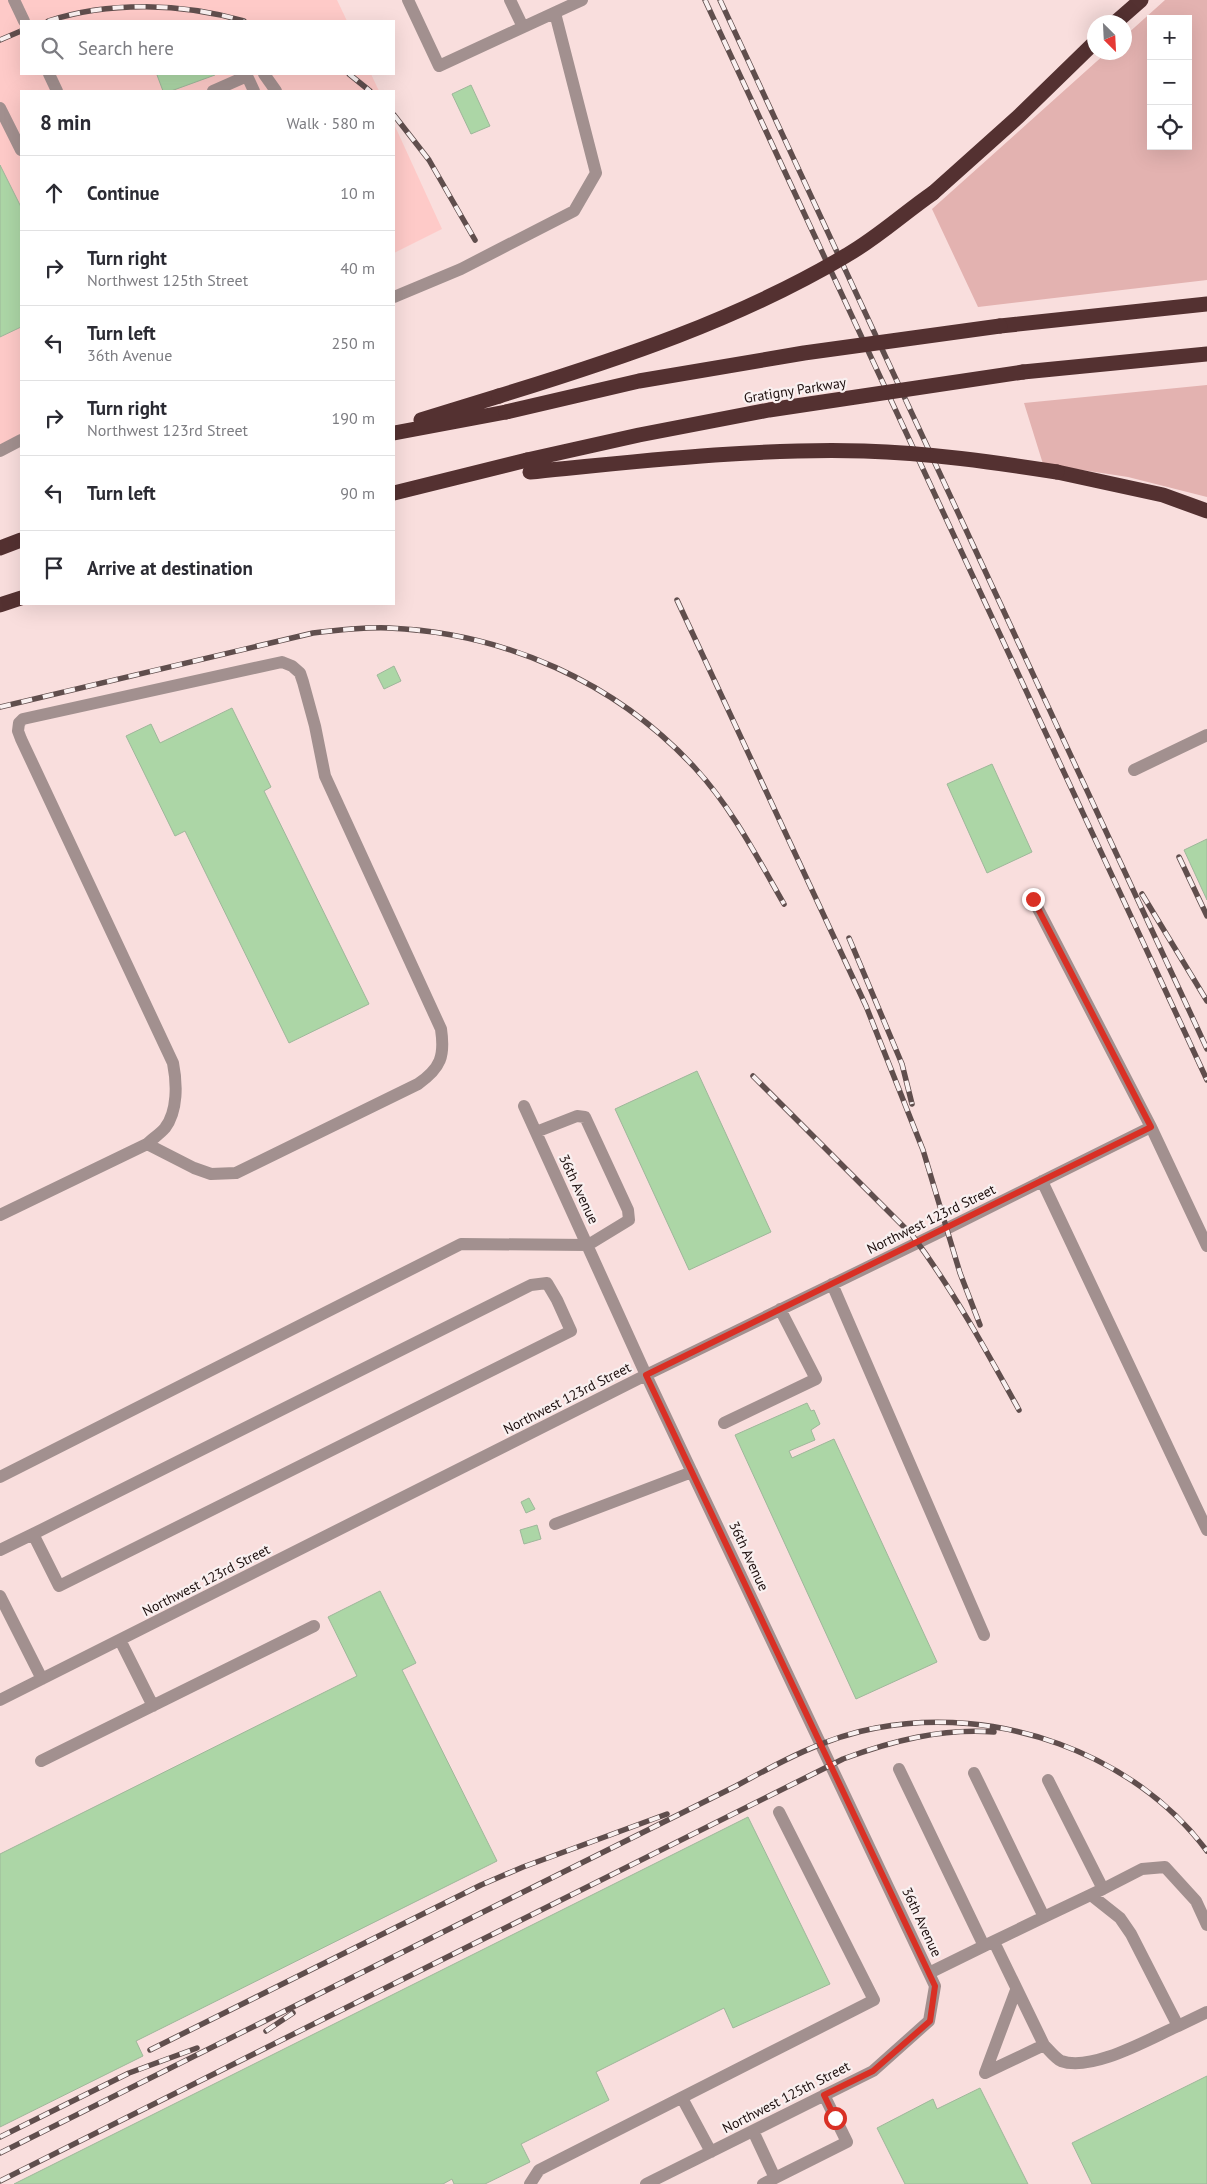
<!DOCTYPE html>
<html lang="en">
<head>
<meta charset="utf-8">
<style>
  body { margin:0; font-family:"PT Sans",sans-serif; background:#f7f7f7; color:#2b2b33 }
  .controls { position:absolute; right:15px; top:15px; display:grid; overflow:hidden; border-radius:0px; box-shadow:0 5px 20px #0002 }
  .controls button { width:45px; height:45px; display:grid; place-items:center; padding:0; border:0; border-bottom:1px solid #e1e1e2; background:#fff; color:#2b2b33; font:25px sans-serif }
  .compass { position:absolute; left:1087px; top:15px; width:45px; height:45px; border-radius:50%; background:#fff; box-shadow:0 5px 20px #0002; rotate:156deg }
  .stop { position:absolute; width:15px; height:15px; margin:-11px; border:4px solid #d93025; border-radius:50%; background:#fff }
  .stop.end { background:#d93025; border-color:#fff; box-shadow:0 1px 5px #0008 }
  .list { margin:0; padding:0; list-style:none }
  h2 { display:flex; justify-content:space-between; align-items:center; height:65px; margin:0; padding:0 20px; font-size:21px }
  h2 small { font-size:16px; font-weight:400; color:#7c7c81 }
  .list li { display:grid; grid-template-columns:32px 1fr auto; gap:15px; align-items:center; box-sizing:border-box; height:75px; padding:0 20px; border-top:1px solid #e1e1e2 }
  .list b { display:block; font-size:19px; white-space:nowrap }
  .list p { margin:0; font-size:16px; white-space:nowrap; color:#7c7c81 }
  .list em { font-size:16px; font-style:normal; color:#7c7c81 }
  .icon { flex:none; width:28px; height:28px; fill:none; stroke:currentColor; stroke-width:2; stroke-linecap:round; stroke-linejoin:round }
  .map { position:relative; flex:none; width:1207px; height:2184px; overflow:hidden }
  .search { position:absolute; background:#fff; box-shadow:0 5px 20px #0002; left:20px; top:20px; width:375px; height:55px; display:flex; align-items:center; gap:12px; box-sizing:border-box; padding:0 18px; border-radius:0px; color:#7c7c81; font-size:19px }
  .panel { position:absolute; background:#fff; box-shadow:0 5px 20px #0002; left:20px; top:90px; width:375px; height:515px; border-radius:0px }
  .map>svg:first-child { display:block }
</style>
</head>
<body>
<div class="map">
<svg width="1207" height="2184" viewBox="0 0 1207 2184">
  <rect width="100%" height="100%" fill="#f9dedd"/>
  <path fill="#fecac8" d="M 0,0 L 337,0 L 347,21 L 21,21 L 21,74 L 371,74 L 379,91 L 21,91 L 21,435 L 0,446 Z
    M 394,124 L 442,229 L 394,253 Z"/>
  <path fill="#e3b2b0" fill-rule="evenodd" d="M 1165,0 L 1207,0 L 1207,280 L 978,307 L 932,209 L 1106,53 L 1124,52 L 1125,36 ZM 1151,19 L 1188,19 L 1188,146 L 1151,146 Z
    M 1207,385 L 1207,497 L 1128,477 L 1043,464 L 1024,403 Z"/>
  <path fill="#acd6a6" stroke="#9eb79a" d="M 160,74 L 214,74 L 215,75 L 171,91 L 163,91 L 157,75 Z
    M 471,85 L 490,126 L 471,134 L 452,94 Z
    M 0,165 L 21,207 L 21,327 L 0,337 Z
    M 394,666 L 401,681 L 384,689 L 377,675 Z
    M 232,708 L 271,787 L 264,791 L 369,1004 L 289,1043 L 185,831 L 175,836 L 126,736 L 151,724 L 160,743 Z
    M 992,764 L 1032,852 L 987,873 L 947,784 Z
    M 1207,839 L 1207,900 L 1184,850 Z
    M 697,1071 L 771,1232 L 689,1270 L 615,1109 Z
    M 807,1403 L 811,1411 L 814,1410 L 820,1424 L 811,1430 L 815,1440 L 789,1451 L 792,1458 L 834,1439 L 937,1662 L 856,1699 L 735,1435 Z
    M 529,1498 L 535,1509 L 526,1513 L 521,1502 Z
    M 537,1525 L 541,1539 L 524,1544 L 520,1530 Z
    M 380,1591 L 416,1663 L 402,1670 L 497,1861 L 136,2041 L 143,2056 L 0,2127 L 0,1854 L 357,1676 L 328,1617 Z
    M 748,1817 L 830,1984 L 733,2028 L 724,2008 L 596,2072 L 609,2100 L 521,2144 L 530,2162 L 485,2184 L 454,2184 L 452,2179 L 443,2184 L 14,2184 Z
    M 1207,2076 L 1207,2184 L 1092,2184 L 1072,2143 Z
    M 980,2088 L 1028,2184 L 905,2184 L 877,2128 L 933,2099 L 937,2109 Z"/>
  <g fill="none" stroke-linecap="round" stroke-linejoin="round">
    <path stroke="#a2908f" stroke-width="12" d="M 14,0 L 24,21
      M 408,0 L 439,66 L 582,0
      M 510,0 L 523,27
      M 49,74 L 57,91
      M 264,74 L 276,91
      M 213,91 L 247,76 L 254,91
      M 0,108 L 21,150
      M 394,297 L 461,269 L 574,211 L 596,173 L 555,13
      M 0,451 L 21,440
      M 1134,770 L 1207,735
      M 1033,899 L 1151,1127 L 1207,1246
      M 524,1106 L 646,1375 L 935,1986 L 929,2021 L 873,2071 L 646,2184
      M 1042,1181 L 1207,1530
      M 0,1215 L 147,1144 C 152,1139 160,1134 165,1128 C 178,1111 177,1083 173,1063 L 21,739 L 18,731 L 19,723 L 23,719 L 282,662 L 292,666 L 300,673 L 303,682 L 315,726 L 325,776 L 441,1029 C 445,1056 441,1068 418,1084 L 236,1173 L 211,1174 L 194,1168 L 147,1144
      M 832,1284 L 984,1635
      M 724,1423 L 816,1379 L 780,1309
      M 0,1477 L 461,1244 L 588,1245 L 629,1220 L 628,1210 L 585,1117 L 577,1116 L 536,1132
      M 555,1524 L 692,1472
      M 0,1550 L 33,1534 L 531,1285 L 547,1283 L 557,1300 L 571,1331 L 59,1586 L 33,1534
      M 0,1596 L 42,1679
      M 120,1640 L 153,1706
      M 0,1700 L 646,1375 L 948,1228 L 1151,1127
      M 41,1761 L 314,1626
      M 899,1769 L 984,1946 L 1044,1917 L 974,1773
      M 1103,1889 L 1142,1869 L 1165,1867 L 1196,1901 L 1207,1925
      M 1091,1895 L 1120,1918 L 1131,1934 L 1178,2026 L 1207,2012
      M 1044,1917 L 1103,1889 L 1048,1780
      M 994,1942 L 1044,2045 L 985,2073 L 1016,1990
      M 929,1973 L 984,1946
      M 1044,2045 C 1049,2050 1055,2058 1061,2061 C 1092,2072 1149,2039 1178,2026
      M 682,2098 L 711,2152
      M 753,2131 L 775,2178
      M 530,2184 L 539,2170 L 874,2000 L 779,1812
      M 763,2184 L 847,2142 L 824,2095"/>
    <path stroke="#543131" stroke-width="15" d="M 1116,22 L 1141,0
      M 933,193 L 1019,116 L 1094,43
      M 1000,326 L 1207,304
      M 1023,372 L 1207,354
      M 421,420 L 499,396
      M 394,433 L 506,412
      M 1057,472 L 1163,495 L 1207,511
      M 394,493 L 527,460
      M 0,548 L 21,540
      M 0,605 L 21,598"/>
    <g stroke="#604e4d" stroke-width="5.5">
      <path id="rail" d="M 705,0 L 1207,1080
        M 720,0 L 1207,1049
        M 48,21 C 110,1 182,3 244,21
        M 0,40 L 21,31
        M 349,74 L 370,91
        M 394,115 L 429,160 L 475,240
        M 677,600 L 866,1006 L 923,1150 L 960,1273 L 980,1325
        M 0,707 L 313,633 C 338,630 364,627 389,628 C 505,633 616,682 695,768 C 732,808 757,857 784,904
        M 1179,857 L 1207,916
        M 1142,894 L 1207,1001
        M 849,938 L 902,1064 L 912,1104
        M 753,1076 L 912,1235 C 953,1290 986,1350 1019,1410
        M 266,2031 L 293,2013
        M 150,2050 L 481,1885 L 523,1867 L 667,1814
        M 0,2137 L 129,2073 L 197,2048
        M 0,2153 L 736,1786 C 780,1762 826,1737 876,1728 C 996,1705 1133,1752 1207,1851
        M 0,2181 L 843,1759 C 892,1741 941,1728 994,1732"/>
    </g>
    <use href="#rail" stroke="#f9f0f0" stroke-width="4" stroke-dasharray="11" stroke-linecap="butt"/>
    <path stroke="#543131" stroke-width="15" d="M 499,396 C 619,359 738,320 847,255 C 877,238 904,213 933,193
      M 506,412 L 639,381 L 804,353 L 1000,326
      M 527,460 L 639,435 L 769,410 L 1023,372
      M 530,472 C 641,461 753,448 864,451 C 929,453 993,462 1057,472"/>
  </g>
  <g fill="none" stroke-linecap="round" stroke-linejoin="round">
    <path stroke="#d93025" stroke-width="6" d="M 835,2118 L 824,2095 L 873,2071 L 930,2021 L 935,1986 L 646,1375 L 1151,1127 L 1033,899"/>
  </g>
  <g text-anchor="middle" stroke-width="4.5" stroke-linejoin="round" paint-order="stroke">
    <g font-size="14" fill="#1c0e0d" stroke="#f9f0f0">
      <text transform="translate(795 390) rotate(-9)" y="5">Gratigny Parkway</text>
      <text transform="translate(579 1189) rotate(65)" y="5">36th Avenue</text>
      <text transform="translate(931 1219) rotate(-26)" y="5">Northwest 123rd Street</text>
      <text transform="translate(567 1398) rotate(-27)" y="5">Northwest 123rd Street</text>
      <text transform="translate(749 1556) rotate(65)" y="5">36th Avenue</text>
      <text transform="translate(206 1580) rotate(-27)" y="5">Northwest 123rd Street</text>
      <text transform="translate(922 1922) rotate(65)" y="5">36th Avenue</text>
      <text transform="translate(786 2097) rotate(-27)" y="5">Northwest 125th Street</text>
    </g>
  </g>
</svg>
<div class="controls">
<button>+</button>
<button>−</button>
<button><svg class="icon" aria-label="locate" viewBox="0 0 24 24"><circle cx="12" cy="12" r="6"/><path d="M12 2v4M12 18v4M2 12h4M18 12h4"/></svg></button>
</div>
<svg class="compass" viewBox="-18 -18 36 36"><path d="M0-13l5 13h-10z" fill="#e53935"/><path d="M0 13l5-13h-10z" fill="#7c7c81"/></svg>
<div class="stop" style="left:835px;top:2118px"></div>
<div class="stop end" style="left:1033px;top:899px"></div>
<div class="search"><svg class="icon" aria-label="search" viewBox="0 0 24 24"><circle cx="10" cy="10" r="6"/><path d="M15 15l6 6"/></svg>Search here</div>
<section class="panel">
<h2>8 min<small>Walk · 580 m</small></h2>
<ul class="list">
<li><svg class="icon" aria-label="ahead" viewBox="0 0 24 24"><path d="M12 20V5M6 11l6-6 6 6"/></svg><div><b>Continue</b></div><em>10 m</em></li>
<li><svg class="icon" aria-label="right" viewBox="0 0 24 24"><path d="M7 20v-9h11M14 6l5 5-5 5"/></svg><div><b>Turn right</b><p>Northwest 125th Street</p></div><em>40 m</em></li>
<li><svg class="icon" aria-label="left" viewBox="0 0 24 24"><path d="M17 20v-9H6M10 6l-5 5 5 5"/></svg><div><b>Turn left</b><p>36th Avenue</p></div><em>250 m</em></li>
<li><svg class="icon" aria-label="right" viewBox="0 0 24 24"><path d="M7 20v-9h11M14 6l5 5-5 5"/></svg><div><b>Turn right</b><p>Northwest 123rd Street</p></div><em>190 m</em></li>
<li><svg class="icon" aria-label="left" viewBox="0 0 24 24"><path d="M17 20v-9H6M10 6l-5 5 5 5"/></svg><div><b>Turn left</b></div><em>90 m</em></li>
<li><svg class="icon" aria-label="arrive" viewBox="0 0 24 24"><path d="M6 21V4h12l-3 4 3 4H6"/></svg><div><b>Arrive at destination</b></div></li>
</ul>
</section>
</div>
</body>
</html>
